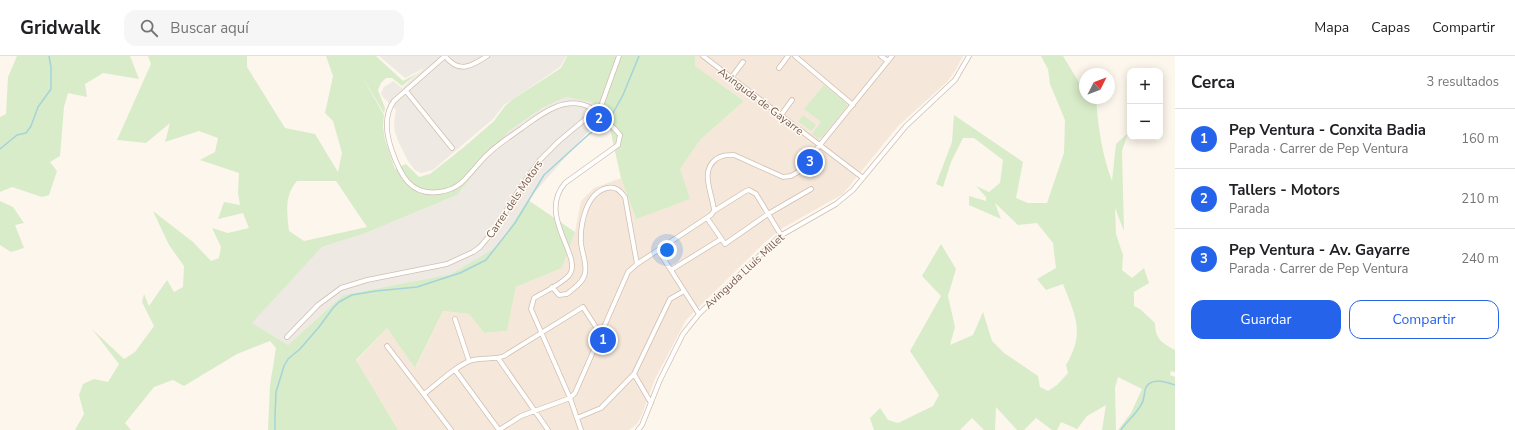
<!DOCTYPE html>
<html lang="es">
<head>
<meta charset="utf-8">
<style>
  body { margin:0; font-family:"Nunito Sans",sans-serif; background:#f6f6f6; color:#202124 }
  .controls { position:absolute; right:12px; top:12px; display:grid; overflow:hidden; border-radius:8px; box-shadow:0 2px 10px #0003 }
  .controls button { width:36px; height:36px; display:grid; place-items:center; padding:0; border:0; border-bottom:1px solid #e0e0e0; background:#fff; color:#202124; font:20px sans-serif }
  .compass { position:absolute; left:1079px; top:12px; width:36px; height:36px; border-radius:50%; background:#fff; box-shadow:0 2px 10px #0003; rotate:48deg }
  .you { position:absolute; left:667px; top:194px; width:14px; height:14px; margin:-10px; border:3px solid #fff; border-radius:50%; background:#1a73e8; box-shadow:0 0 0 6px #1a73e833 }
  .badge { display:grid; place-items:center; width:26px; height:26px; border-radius:50%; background:#2563eb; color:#fff; font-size:13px; font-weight:700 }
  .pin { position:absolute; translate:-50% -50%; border:2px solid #fff; box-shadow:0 1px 4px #0006 }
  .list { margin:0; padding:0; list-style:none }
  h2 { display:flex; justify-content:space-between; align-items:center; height:52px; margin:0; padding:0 16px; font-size:17px }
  h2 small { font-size:13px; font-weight:400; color:#757577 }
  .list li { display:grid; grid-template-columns:26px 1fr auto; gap:12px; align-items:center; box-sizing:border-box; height:60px; padding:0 16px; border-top:1px solid #e0e0e0 }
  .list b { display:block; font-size:15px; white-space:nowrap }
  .list p { margin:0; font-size:13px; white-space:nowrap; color:#757577 }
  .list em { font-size:13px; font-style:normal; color:#757577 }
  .actions { display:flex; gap:8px; padding:12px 16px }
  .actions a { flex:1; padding:9px 0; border:1px solid #2563eb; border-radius:12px; text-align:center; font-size:14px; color:#2563eb }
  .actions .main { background:#2563eb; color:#fff }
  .icon { flex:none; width:22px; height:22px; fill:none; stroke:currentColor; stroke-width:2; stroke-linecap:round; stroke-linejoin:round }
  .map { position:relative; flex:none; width:1175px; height:374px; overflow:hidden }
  header { display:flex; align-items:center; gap:24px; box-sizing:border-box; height:56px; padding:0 20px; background:#fff; border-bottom:1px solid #e0e0e0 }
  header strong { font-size:19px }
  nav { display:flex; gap:22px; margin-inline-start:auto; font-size:14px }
  .search { width:280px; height:36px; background:#f6f6f6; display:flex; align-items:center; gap:10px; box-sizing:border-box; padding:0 14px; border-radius:12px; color:#757577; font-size:15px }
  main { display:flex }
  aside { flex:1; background:#fff }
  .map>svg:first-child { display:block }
</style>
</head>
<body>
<header>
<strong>Gridwalk</strong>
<div class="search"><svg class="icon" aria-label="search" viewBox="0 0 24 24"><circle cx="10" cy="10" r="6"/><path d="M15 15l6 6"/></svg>Buscar aquí</div>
<nav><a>Mapa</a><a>Capas</a><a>Compartir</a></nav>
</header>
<main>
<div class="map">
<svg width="1175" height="374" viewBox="0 0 1175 374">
  <rect width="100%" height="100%" fill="#fdf6ec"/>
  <path fill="#f5e8da" d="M 695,0 L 963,0 L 955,15 L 948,25 L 898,70 L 843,138 L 781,173 L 764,187 L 686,264 L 655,323 L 641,361 L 637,368 L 629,374 L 398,374 L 356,305 L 387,272 L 416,311 L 443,255 L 469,258 L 484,277 L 507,275 L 516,231 L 562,212 L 575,176 L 581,145 L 594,132 L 621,122 L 636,163 L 680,113 L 701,83 L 744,45 L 694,10 Z"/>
  <path fill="#efe9e4" d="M 379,0 L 566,0 L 560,11 L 504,49 L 493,63 L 433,114 L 421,117 L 415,114 L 408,105 L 398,85 L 395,76 L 394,68 L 396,54 L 382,40 L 381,37 L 384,31 L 393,25 L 402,32 L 424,12 L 405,22 Z
    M 566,41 L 590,46 L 606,55 L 528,144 L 497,192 L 451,218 L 343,239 L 288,289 L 251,267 L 322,191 L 366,177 L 457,139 L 509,75 L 542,52 Z"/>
  <path fill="#d8ecc9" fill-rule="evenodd" d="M 17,0 L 130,0 L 139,23 L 103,17 L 85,28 L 87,41 L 68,37 L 64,51 L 60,100 L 50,106 L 57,115 L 49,139 L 42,141 L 12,131 L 0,136 L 0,61 L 6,58 L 8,21 Z
    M 148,0 L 247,0 L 247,11 L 285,72 L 315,78 L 338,116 L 342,97 L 333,65 L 325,57 L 333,20 L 326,0 L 376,0 L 403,25 L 418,17 L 402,30 L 392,22 L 386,22 L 381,27 L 378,34 L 385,52 L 384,57 L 361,19 L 384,59 L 383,70 L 385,84 L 395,113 L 406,108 L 419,121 L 430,118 L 464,91 L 494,65 L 505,50 L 513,43 L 561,12 L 567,0 L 695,0 L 695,10 L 744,45 L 701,83 L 680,113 L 690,143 L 636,163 L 621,122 L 606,55 L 590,46 L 566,41 L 542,52 L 509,75 L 457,139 L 366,177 L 322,191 L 252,267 L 288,289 L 343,239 L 451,218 L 497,191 L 528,144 L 575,176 L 562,212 L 516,231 L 507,275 L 484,277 L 469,258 L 443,255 L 415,312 L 387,272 L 356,304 L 398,374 L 268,374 L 270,329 L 276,292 L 270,285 L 237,298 L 184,330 L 173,324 L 154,331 L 125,367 L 131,374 L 75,374 L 84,358 L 79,339 L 83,328 L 94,323 L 108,326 L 119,308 L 92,273 L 124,303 L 135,296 L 154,270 L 142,246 L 144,238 L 149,250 L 167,224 L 174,236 L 183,231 L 184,210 L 169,189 L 153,155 L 193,186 L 211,205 L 219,202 L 221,191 L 212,172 L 228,177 L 249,172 L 243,157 L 218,163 L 224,146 L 240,149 L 238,137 L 239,117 L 200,104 L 215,96 L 218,82 L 199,75 L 165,86 L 170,67 L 146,87 L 117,84 L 151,8 ZM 297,125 L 336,125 L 367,171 L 304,185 L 289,175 C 287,157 284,140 297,125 Z
    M 1041,0 L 1063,0 L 1080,28 L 1085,32 L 1085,42 L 1096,42 C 1098,70 1102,99 1112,125 L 1116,88 L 1128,77 L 1122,95 L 1124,175 L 1115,152 L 1116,178 L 1123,199 L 1122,214 L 1132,222 L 1144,212 L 1149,227 L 1134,236 L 1134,250 L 1140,253 L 1155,267 C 1155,283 1162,287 1175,294 L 1175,316 L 1171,315 L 1170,319 L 1175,321 L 1175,374 L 1118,374 L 1131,357 L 1142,333 L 1118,321 L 1115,332 L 1116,374 L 1102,374 L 1106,349 L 1087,360 L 1077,373 L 1061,366 L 1057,374 L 1052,374 L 1036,362 L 1024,374 L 1017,374 L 996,351 L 995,374 L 984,374 L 972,362 L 960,374 L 874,374 L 870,362 L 880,352 L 888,364 L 898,367 L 933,350 L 939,339 L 910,295 L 941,240 L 922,220 L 941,188 L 956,213 L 948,240 L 955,271 L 950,289 L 973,279 L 983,256 L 992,285 L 1004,297 L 1038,320 L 1040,331 L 1048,335 L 1057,329 L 1068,317 L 1066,309 C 1085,277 1076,261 1063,228 L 1046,234 L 1037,223 L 1056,212 L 1053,187 L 1037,167 L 1018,169 L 995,147 L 1001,163 L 969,149 L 969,140 L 986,145 L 986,141 L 976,130 L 989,136 L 1000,127 L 1003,104 L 974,82 L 963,82 L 951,106 L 943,131 L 936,128 L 952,86 L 954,59 L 1023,106 L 1016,142 L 1028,147 L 1047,147 L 1064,97 L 1065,64 L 1050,28 L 1048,13 Z
    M 824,29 L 845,46 L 847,50 L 822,81 L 818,83 L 812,78 L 821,66 L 804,53 Z
    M 803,59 L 816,69 L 811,75 L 798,65 Z
    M 0,145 L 13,151 L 24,167 L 15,169 L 24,192 L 11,196 L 0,189 Z"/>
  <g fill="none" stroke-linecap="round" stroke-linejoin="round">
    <path stroke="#a5d3da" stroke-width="1.5" d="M 0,93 L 17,79 L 26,77 L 31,70 L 38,51 L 51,33 L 51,11 L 49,0
      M 275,374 L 275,360 L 276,336 L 284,310 L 288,303 L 300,293 L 319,271 L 333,252 L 339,246 L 352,239 L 376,235 L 417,231 L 460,217 L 486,204 L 515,167 L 544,119 L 588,79 L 602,69 L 613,57 L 623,39 L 639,0
      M 1121,374 C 1126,366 1134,360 1139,352 C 1144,346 1144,341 1145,334 C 1149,320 1165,326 1175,329"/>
    <g stroke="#d1beb0" stroke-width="5.5">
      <path id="minor" d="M 445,0 L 394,45 C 383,60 386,78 392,95 C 400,118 410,140 439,136 C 447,135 455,132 461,127 C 471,118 478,107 488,98 C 498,88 511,80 522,72 C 541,58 566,38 591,52 C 594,54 597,58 600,60 C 607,66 614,71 620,79 L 618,89 L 565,127 C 537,160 582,199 570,218 C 564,227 544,236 534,242 L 531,253 L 570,342 L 581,374
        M 445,0 C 459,18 472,10 487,0
        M 703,0 L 863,122
        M 795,0 L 853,49
        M 881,0 L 888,5
        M 779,12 L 788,0
        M 731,22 L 743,6
        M 406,35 L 452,92
        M 781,59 L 792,44
        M 714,155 L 746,135 L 749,134 L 756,138 L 781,179
        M 707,162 L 725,188 L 768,158 L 811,133
        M 658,194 L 699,258
        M 671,214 L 721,183
        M 552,231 L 559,239 L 567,238 C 573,233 584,226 585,217 C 587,207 582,197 581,187 C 580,168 586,137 607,132 C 616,130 620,135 625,141 L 637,208
        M 455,263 L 469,305
        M 287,281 L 318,249 L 341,232 L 367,224 L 447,208 L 473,196 L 480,191 L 495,173 L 519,134 L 539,105 L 559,85 L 601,50 L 619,0
        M 387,290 L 451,374
        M 498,302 L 548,374
        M 455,314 L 499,374
        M 634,318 L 651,347
        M 424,338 C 436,329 459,307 473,304 C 484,301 494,304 504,300 L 583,251 L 601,279
        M 577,362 L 601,352 L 634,318 L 670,243 L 684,235
        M 499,374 L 521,360 L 570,342 L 575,337 L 628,216 L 637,208 L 711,159 L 714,155 C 713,138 699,116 716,103 C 722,99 727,99 734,99 L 783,121 L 791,120 L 798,116 L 892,0
        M 638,374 L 642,369 L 660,324 L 683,278 L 699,258 L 780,180 L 836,148 L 853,134 L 906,70 L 955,24 L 969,0"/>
    </g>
    <use href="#minor" stroke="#fff" stroke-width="4"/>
  </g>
  <g text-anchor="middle" stroke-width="3" stroke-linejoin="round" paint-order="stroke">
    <g font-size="11" fill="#7a5c4d" stroke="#fffaf3">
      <text transform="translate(761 45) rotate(37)" y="4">Avinguda de Gayarre</text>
      <text transform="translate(514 143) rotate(-56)" y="4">Carrer dels Motors</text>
      <text transform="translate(744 215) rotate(-43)" y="4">Avinguda Lluís Millet</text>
    </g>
  </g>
</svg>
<div class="controls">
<button>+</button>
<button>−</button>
</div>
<svg class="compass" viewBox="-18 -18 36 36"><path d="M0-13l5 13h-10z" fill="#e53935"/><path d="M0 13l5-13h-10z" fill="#757577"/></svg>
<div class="you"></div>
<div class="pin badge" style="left:603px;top:284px">1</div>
<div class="pin badge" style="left:599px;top:63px">2</div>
<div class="pin badge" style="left:810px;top:106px">3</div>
</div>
<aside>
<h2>Cerca<small>3 resultados</small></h2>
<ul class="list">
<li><span class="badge">1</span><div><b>Pep Ventura - Conxita Badia</b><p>Parada · Carrer de Pep Ventura</p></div><em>160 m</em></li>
<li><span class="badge">2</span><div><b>Tallers - Motors</b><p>Parada</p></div><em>210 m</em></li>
<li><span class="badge">3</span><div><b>Pep Ventura - Av. Gayarre</b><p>Parada · Carrer de Pep Ventura</p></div><em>240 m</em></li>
</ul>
<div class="actions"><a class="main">Guardar</a><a>Compartir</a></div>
</aside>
</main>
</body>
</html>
